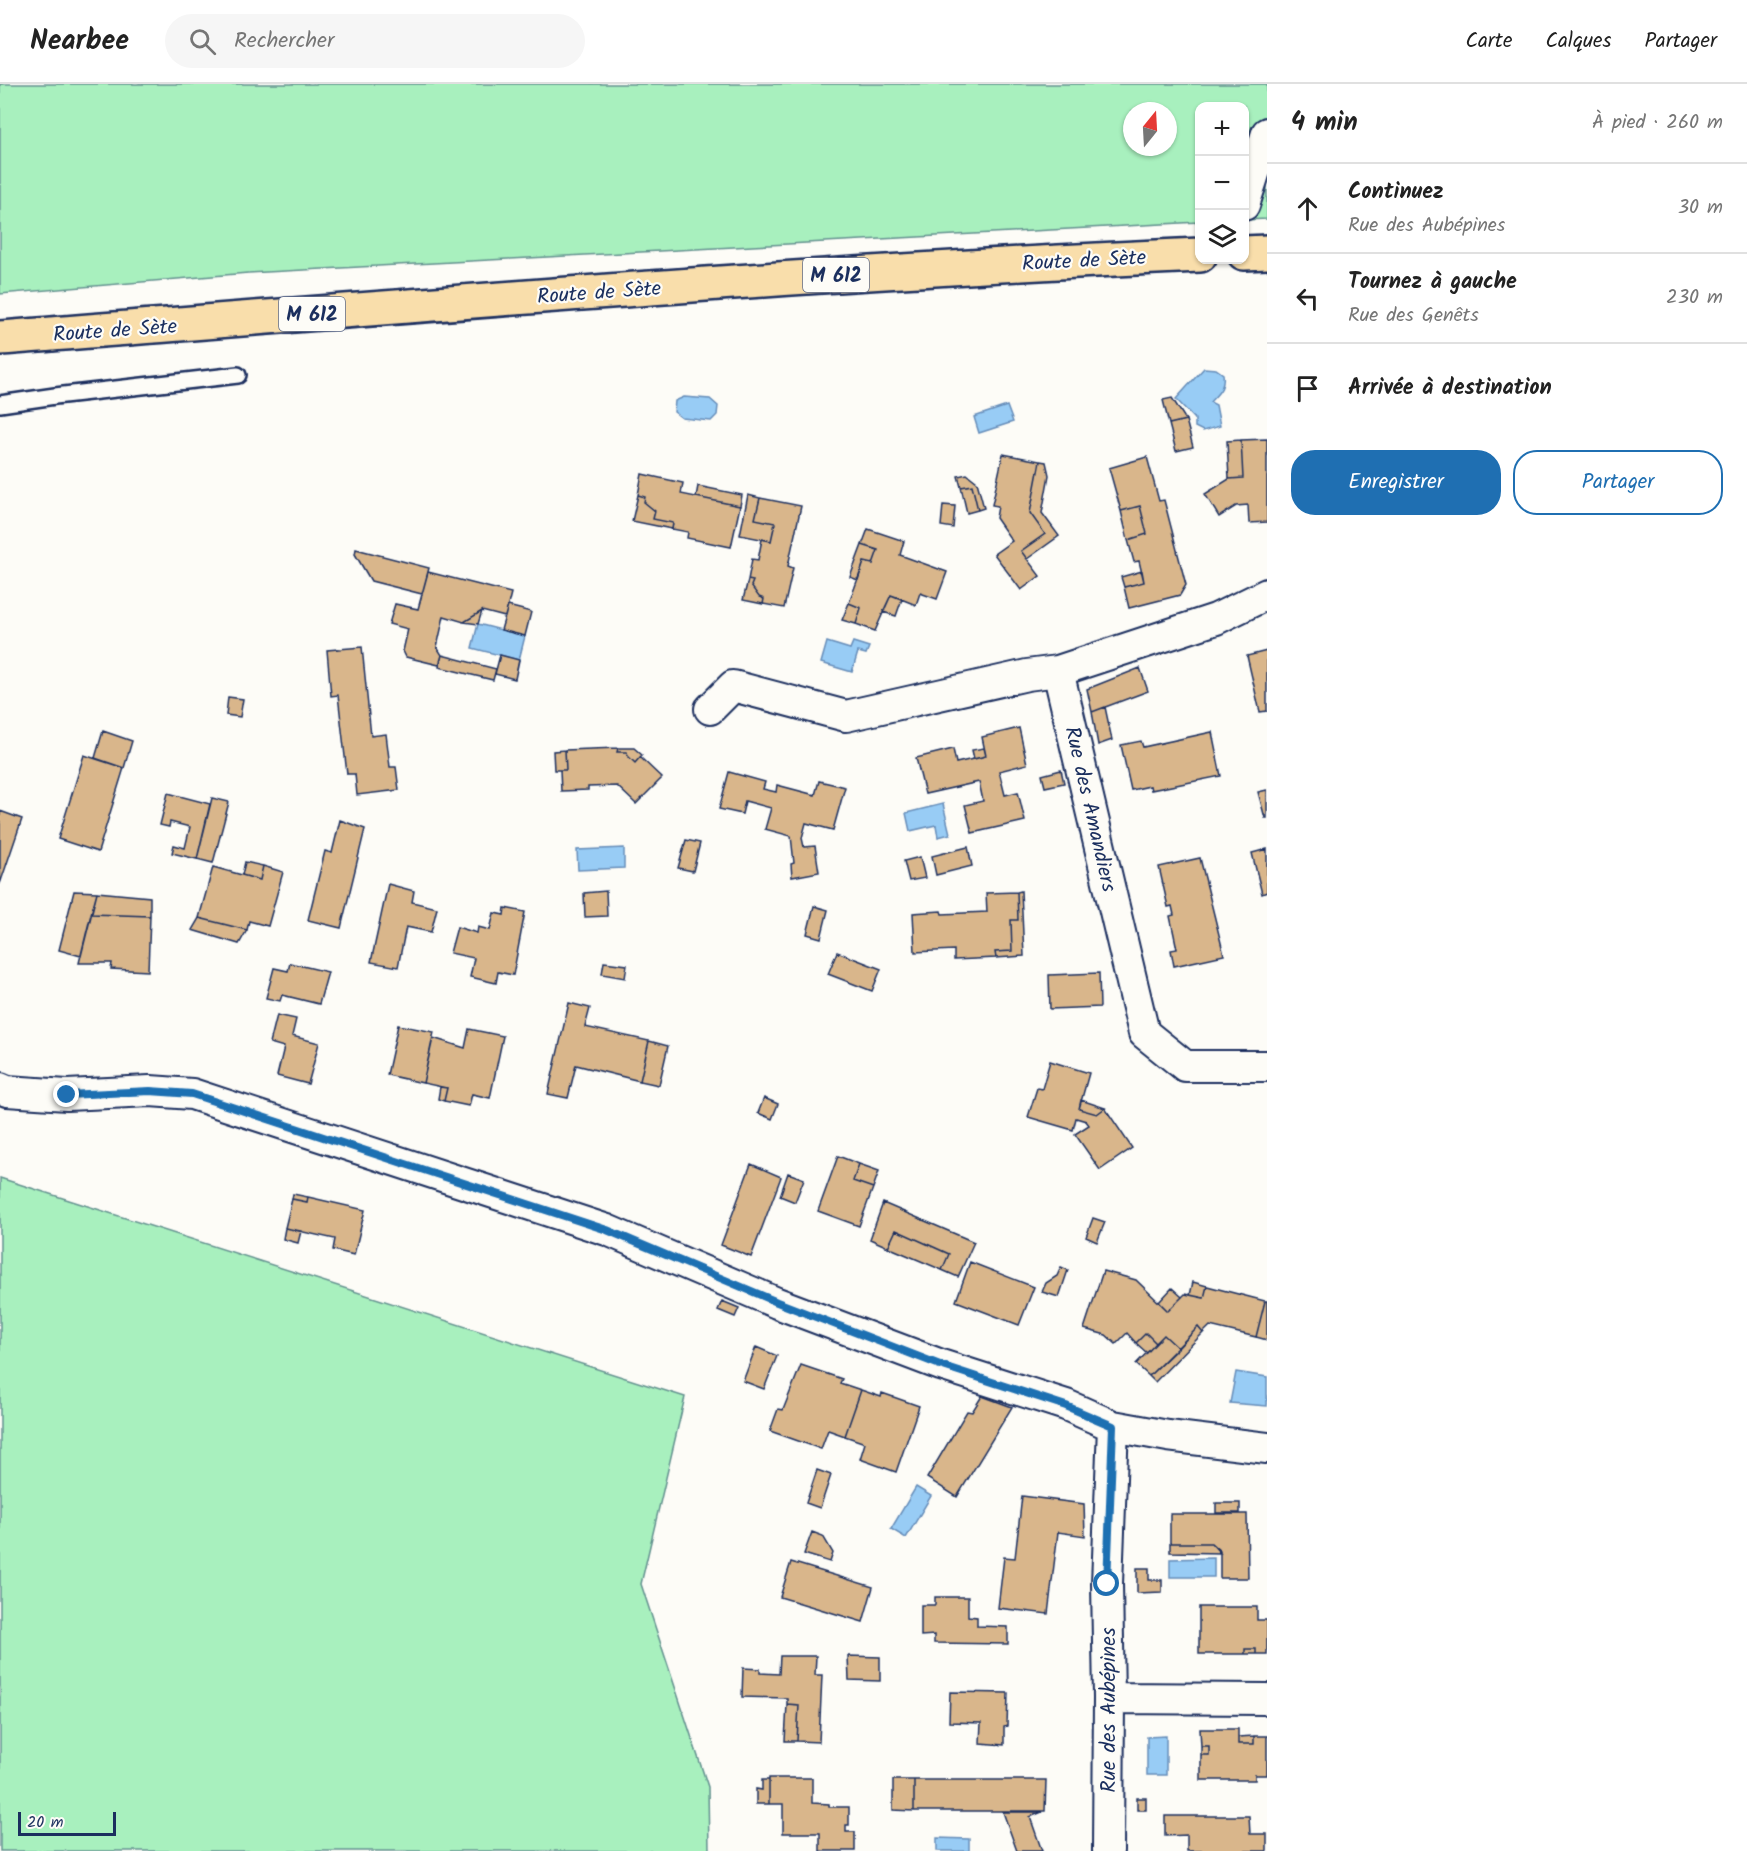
<!DOCTYPE html>
<html lang="fr">
<head>
<meta charset="utf-8">
<style>
  body { margin:0; font-family:Kalam,sans-serif; background:#f6f6f6; color:#222 }
  .controls { position:absolute; right:18px; top:18px; display:grid; overflow:hidden; border-radius:12px; box-shadow:0 2px 4px #0004 }
  .controls button { width:54px; height:54px; display:grid; place-items:center; padding:0; border:0; border-bottom:2px solid #e0e0e0; background:#fff; color:#222; font:30px sans-serif }
  .compass { position:absolute; left:1123px; top:18px; width:54px; height:54px; border-radius:50%; background:#fff; box-shadow:0 2px 4px #0004; rotate:18deg }
  .scale { position:absolute; left:18px; bottom:15px; width:98px; box-sizing:border-box; padding-left:6px; border:3px solid #1b2f5e; border-top:0; font-size:16px; line-height:21px; white-space:nowrap; color:#1b2f5e; -webkit-text-stroke:4px #fdfcf7; paint-order:stroke }
  .stop { position:absolute; width:18px; height:18px; margin:-14px; border:4px solid #1f6fb2; border-radius:50%; background:#fff }
  .stop.end { background:#1f6fb2; border-color:#fff; box-shadow:0 2px 6px #0008 }
  .list { margin:0; padding:0; list-style:none }
  h2 { display:flex; justify-content:space-between; align-items:center; height:78px; margin:0; padding:0 24px; font-size:26px }
  h2 small { font-size:20px; font-weight:400; color:#767676 }
  .list li { display:grid; grid-template-columns:39px 1fr auto; gap:18px; align-items:center; box-sizing:border-box; height:90px; padding:0 24px; border-top:2px solid #e0e0e0 }
  .list b { display:block; font-size:22px; white-space:nowrap }
  .list p { margin:0; font-size:20px; white-space:nowrap; color:#767676 }
  .list em { font-size:20px; font-style:normal; color:#767676 }
  .actions { display:flex; gap:12px; padding:18px 24px }
  .actions a { flex:1; padding:14px 0; border:2px solid #1f6fb2; border-radius:24px; text-align:center; font-size:21px; color:#1f6fb2 }
  .actions .main { background:#1f6fb2; color:#fff }
  .icon { flex:none; width:33px; height:33px; fill:none; stroke:currentColor; stroke-width:2; stroke-linecap:round; stroke-linejoin:round }
  .map { position:relative; flex:none; width:1267px; height:1767px; overflow:hidden }
  header { display:flex; align-items:center; gap:36px; box-sizing:border-box; height:84px; padding:0 30px; background:#fff; border-bottom:2px solid #e0e0e0 }
  header strong { font-size:28px }
  nav { display:flex; gap:33px; margin-inline-start:auto; font-size:21px }
  .search { width:420px; height:54px; background:#f6f6f6; display:flex; align-items:center; gap:15px; box-sizing:border-box; padding:0 21px; border-radius:33px; color:#767676; font-size:22px }
  main { display:flex }
  aside { flex:1; background:#fff }
  .map>svg:first-child { display:block }
</style>
</head>
<body>
<header>
<strong>Nearbee</strong>
<div class="search"><svg class="icon" aria-label="search" viewBox="0 0 24 24"><circle cx="10" cy="10" r="6"/><path d="M15 15l6 6"/></svg>Rechercher</div>
<nav><a>Carte</a><a>Calques</a><a>Partager</a></nav>
</header>
<main>
<div class="map">
<svg width="1267" height="1767" viewBox="0 0 1267 1767">
  <rect width="100%" height="100%" fill="#fdfcf7"/>
  <filter id="ink" filterUnits="userSpaceOnUse"><feTurbulence type="fractalNoise" baseFrequency=".0167" numOctaves="2"/><feDisplacementMap in="SourceGraphic" scale="12" xChannelSelector="R" yChannelSelector="G"/><feConvolveMatrix kernelMatrix="1 2 1 2 8 2 1 2 1" color-interpolation-filters="sRGB"/></filter>
  <g filter="url(#ink)">
    <path fill="#a8f0be" stroke="#62908e" stroke-width="1.5" fill-rule="evenodd" d="M 0,0 L 1267,0 L 1267,135 L 1245,136 L 1244,22 L 1200,22 L 1199,138 L 248,189 L 0,210 ZM 1132,27 L 1168,27 L 1168,63 L 1132,63 Z
      M 0,1094 L 685,1313 L 641,1500 L 708,1703 L 709,1767 L 0,1767 Z"/>
    <path fill="#98ccf5" stroke="#668db9" stroke-width="1.5" d="M 1204,284 L 1216,285 L 1223,290 C 1225,304 1219,308 1210,318 L 1216,321 L 1220,342 L 1203,347 L 1195,343 L 1195,335 L 1176,315 Z
      M 684,313 L 710,315 L 718,322 L 717,331 L 711,337 L 682,334 L 674,328 L 675,317 Z
      M 1007,322 L 1013,338 L 979,349 L 974,333 Z
      M 478,540 L 525,552 L 519,576 L 472,564 Z
      M 827,558 L 850,565 L 853,558 L 869,563 L 866,570 L 858,568 L 852,588 L 821,579 Z
      M 943,720 L 950,750 L 938,753 L 936,741 L 910,747 L 906,729 Z
      M 624,764 L 624,784 L 578,786 L 577,766 Z
      M 1236,1288 L 1267,1293 L 1267,1322 L 1230,1319 Z
      M 916,1403 L 931,1412 L 906,1454 L 891,1445 Z
      M 1214,1474 L 1214,1493 L 1170,1493 L 1170,1475 Z
      M 1166,1652 L 1166,1691 L 1147,1691 L 1147,1653 Z
      M 937,1754 L 969,1755 L 969,1767 L 937,1767 Z"/>
    <path fill="#d9b68b" stroke="#1b2f5e" stroke-width="1.5" d="M 1172,314 L 1186,336 L 1169,340 L 1163,316 Z
      M 1186,336 L 1193,363 L 1176,367 L 1169,340 Z
      M 1267,355 L 1267,438 L 1249,439 L 1248,421 L 1236,422 L 1219,433 L 1205,410 L 1229,395 L 1243,394 L 1241,356 Z
      M 1241,356 L 1243,394 L 1229,395 L 1227,357 Z
      M 1003,370 L 1040,377 L 1030,429 L 1045,450 L 1021,467 L 1040,492 L 1021,506 L 994,470 L 1012,457 L 996,434 L 998,422 L 992,421 Z
      M 1147,373 L 1159,417 L 1164,416 L 1186,501 L 1180,511 L 1129,524 L 1124,503 L 1144,498 L 1139,477 L 1134,478 L 1128,456 L 1147,450 L 1140,422 L 1121,427 L 1109,384 Z
      M 1040,377 L 1046,378 L 1049,391 L 1042,429 L 1059,452 L 1027,475 L 1021,467 L 1045,450 L 1030,429 Z
      M 642,390 L 683,399 L 681,410 L 740,422 L 731,463 L 687,454 L 688,448 L 672,445 L 673,439 L 653,435 L 655,427 L 644,418 L 645,413 L 638,411 Z
      M 967,390 L 977,398 L 984,424 L 978,426 L 972,401 L 961,403 L 958,392 Z
      M 972,401 L 978,426 L 967,429 L 961,403 Z
      M 698,402 L 742,411 L 740,422 L 696,413 Z
      M 638,411 L 645,413 L 644,418 L 655,427 L 653,435 L 673,439 L 672,445 L 632,437 Z
      M 748,411 L 760,414 L 755,435 L 775,439 L 771,457 L 740,451 Z
      M 760,414 L 801,422 L 788,482 L 793,484 L 784,524 L 763,520 L 764,515 L 759,513 L 751,502 L 753,497 L 748,496 L 752,475 L 758,476 L 762,455 L 771,457 L 775,439 L 755,435 Z
      M 943,421 L 955,422 L 953,444 L 941,442 Z
      M 1140,422 L 1147,450 L 1128,456 L 1121,427 Z
      M 868,445 L 904,457 L 900,471 L 947,488 L 937,515 L 920,509 L 916,521 L 891,511 L 875,547 L 856,540 L 861,524 L 849,519 L 864,478 L 873,480 L 878,466 L 862,461 Z
      M 862,461 L 878,466 L 873,480 L 864,478 L 858,496 L 850,493 Z
      M 356,465 L 429,484 L 422,510 L 371,497 L 355,470 Z
      M 1142,487 L 1144,498 L 1124,503 L 1121,493 Z
      M 428,488 L 511,509 L 505,533 L 482,527 L 464,538 L 444,532 L 437,563 L 442,571 L 439,581 L 406,573 L 403,567 L 408,545 L 389,540 L 395,520 L 418,525 Z
      M 748,496 L 753,497 L 751,502 L 759,513 L 764,515 L 763,520 L 743,516 Z
      M 891,511 L 902,515 L 896,532 L 883,528 Z
      M 849,519 L 861,524 L 856,540 L 842,536 Z
      M 508,522 L 531,528 L 525,552 L 501,546 Z
      M 482,527 L 478,540 L 464,538 Z
      M 362,563 L 371,652 L 386,650 L 390,683 L 396,683 L 399,706 L 357,711 L 355,690 L 347,690 L 338,611 L 331,612 L 327,566 Z
      M 1267,567 L 1267,627 L 1260,628 L 1247,572 Z
      M 442,571 L 496,585 L 493,596 L 439,583 Z
      M 500,571 L 519,576 L 515,595 L 495,590 Z
      M 1140,584 L 1148,607 L 1092,628 L 1087,605 Z
      M 228,613 L 243,615 L 240,633 L 226,631 Z
      M 1105,623 L 1112,656 L 1098,661 L 1092,628 Z
      M 1019,644 L 1027,680 L 999,687 L 1005,711 L 1018,708 L 1025,737 L 972,749 L 965,721 L 983,717 L 979,698 L 925,710 L 916,674 L 953,665 L 956,679 L 986,672 L 982,653 Z
      M 103,647 L 132,657 L 124,684 L 95,674 Z
      M 1212,648 L 1221,692 L 1151,706 L 1150,702 L 1131,706 L 1121,661 L 1141,657 L 1143,663 Z
      M 618,664 L 634,664 L 642,671 L 635,679 L 628,672 L 627,668 L 617,668 Z
      M 618,664 L 617,668 L 627,668 L 628,672 L 635,679 L 640,673 L 662,694 L 636,720 L 617,702 L 588,703 L 588,706 L 561,707 L 560,686 L 566,686 L 565,666 Z
      M 984,664 L 986,672 L 974,675 L 972,666 Z
      M 565,666 L 566,686 L 554,686 L 553,667 Z
      M 84,671 L 124,684 L 98,768 L 58,755 Z
      M 1061,686 L 1064,699 L 1045,703 L 1042,691 Z
      M 729,688 L 765,698 L 763,705 L 776,708 L 777,701 L 815,711 L 819,697 L 845,703 L 833,746 L 806,739 L 802,754 L 804,763 L 815,762 L 819,788 L 792,793 L 791,780 L 794,779 L 791,752 L 765,745 L 771,724 L 745,717 L 742,730 L 719,725 Z
      M 1267,706 L 1267,734 L 1265,734 L 1258,708 Z
      M 168,709 L 210,720 L 197,775 L 172,769 L 174,761 L 185,764 L 190,743 L 170,738 L 169,743 L 160,741 Z
      M 212,714 L 229,718 L 213,779 L 197,775 Z
      M 0,727 L 22,735 L 0,800 Z
      M 340,736 L 365,745 L 341,844 L 308,836 L 325,767 L 332,769 Z
      M 686,756 L 700,759 L 693,787 L 678,784 Z
      M 968,763 L 972,782 L 936,791 L 932,772 Z
      M 1267,765 L 1267,808 L 1262,810 L 1252,769 Z
      M 920,773 L 925,794 L 909,797 L 904,777 Z
      M 1200,774 L 1224,871 L 1174,882 L 1171,866 L 1177,865 L 1170,832 L 1174,831 L 1172,822 L 1168,823 L 1159,783 Z
      M 245,778 L 263,782 L 260,796 L 242,791 Z
      M 263,782 L 283,788 L 268,842 L 249,837 L 247,846 L 199,834 L 213,783 L 260,796 Z
      M 388,800 L 414,807 L 412,818 L 437,824 L 431,848 L 406,843 L 398,883 L 371,878 Z
      M 74,807 L 97,808 L 81,872 L 59,866 Z
      M 606,807 L 607,832 L 585,833 L 584,809 Z
      M 1021,807 L 1024,872 L 996,874 L 995,868 L 1012,867 L 1011,836 L 1018,836 L 1017,808 Z
      M 97,808 L 150,813 L 150,832 L 91,830 Z
      M 1017,808 L 1018,836 L 1011,836 L 1012,867 L 995,868 L 996,874 L 954,876 L 954,866 L 915,868 L 913,829 L 941,827 L 942,830 L 987,828 L 986,809 Z
      M 814,822 L 828,826 L 821,854 L 807,850 Z
      M 505,824 L 525,828 L 513,891 L 498,888 L 496,899 L 470,893 L 474,874 L 450,869 L 457,843 L 477,849 L 478,843 L 490,846 L 494,829 L 504,831 Z
      M 91,830 L 150,832 L 148,887 L 111,885 L 112,879 L 79,879 Z
      M 199,834 L 247,846 L 239,860 L 192,846 Z
      M 837,868 L 881,885 L 872,907 L 828,890 Z
      M 604,878 L 627,881 L 625,894 L 602,890 Z
      M 290,879 L 328,888 L 319,920 L 282,911 L 280,917 L 266,914 L 274,884 L 288,887 Z
      M 1099,889 L 1100,923 L 1050,925 L 1049,891 Z
      M 569,919 L 590,924 L 585,943 L 649,957 L 640,997 L 576,981 L 568,1014 L 548,1010 Z
      M 277,931 L 296,935 L 292,952 L 319,959 L 308,1000 L 277,992 L 284,963 L 270,959 Z
      M 398,941 L 434,948 L 423,999 L 387,991 Z
      M 469,945 L 503,952 L 490,1014 L 472,1010 L 469,1022 L 444,1017 L 447,1004 L 423,999 L 433,954 L 465,964 Z
      M 649,957 L 668,962 L 659,1001 L 640,997 Z
      M 1050,977 L 1089,989 L 1079,1025 L 1097,1030 L 1105,1024 L 1132,1064 L 1100,1086 L 1075,1050 L 1089,1041 L 1086,1037 L 1076,1034 L 1073,1046 L 1028,1033 L 1037,1004 L 1042,1005 Z
      M 440,1003 L 447,1004 L 444,1017 L 438,1015 Z
      M 764,1014 L 778,1020 L 772,1035 L 758,1029 Z
      M 1081,1016 L 1105,1024 L 1097,1030 L 1079,1025 Z
      M 838,1072 L 859,1080 L 853,1097 L 873,1104 L 859,1142 L 818,1127 Z
      M 751,1080 L 781,1093 L 751,1173 L 721,1161 Z
      M 859,1080 L 879,1087 L 873,1104 L 853,1097 Z
      M 788,1089 L 804,1095 L 795,1118 L 780,1112 Z
      M 293,1110 L 308,1113 L 307,1118 L 292,1115 Z
      M 308,1113 L 365,1126 L 354,1171 L 333,1166 L 335,1155 L 285,1144 L 292,1115 L 307,1118 Z
      M 883,1119 L 974,1158 L 958,1193 L 942,1186 L 949,1170 L 896,1146 L 888,1163 L 870,1155 Z
      M 1093,1134 L 1105,1138 L 1097,1158 L 1086,1153 Z
      M 285,1144 L 301,1147 L 298,1159 L 283,1155 Z
      M 896,1146 L 949,1170 L 942,1186 L 888,1163 Z
      M 970,1178 L 1034,1203 L 1019,1241 L 956,1217 Z
      M 1061,1183 L 1068,1186 L 1059,1213 L 1042,1208 L 1046,1199 L 1057,1192 Z
      M 1103,1187 L 1136,1196 L 1168,1227 L 1185,1210 L 1204,1214 L 1207,1202 L 1265,1217 L 1256,1253 L 1210,1242 L 1203,1249 L 1198,1243 L 1178,1264 L 1164,1251 L 1156,1259 L 1146,1249 L 1136,1259 L 1127,1249 L 1116,1260 L 1106,1251 L 1084,1245 Z
      M 1193,1198 L 1207,1202 L 1204,1214 L 1190,1211 Z
      M 1172,1204 L 1182,1213 L 1168,1227 L 1159,1218 Z
      M 722,1217 L 739,1224 L 735,1233 L 718,1226 Z
      M 1265,1217 L 1267,1217 L 1267,1256 L 1256,1253 Z
      M 1198,1243 L 1203,1249 L 1155,1298 L 1149,1292 Z
      M 1146,1249 L 1156,1259 L 1147,1269 L 1136,1259 Z
      M 1164,1251 L 1178,1264 L 1149,1292 L 1136,1280 Z
      M 756,1263 L 777,1272 L 764,1305 L 743,1297 Z
      M 801,1281 L 842,1295 L 840,1299 L 861,1306 L 845,1352 L 828,1346 L 821,1365 L 770,1347 L 778,1325 L 783,1326 Z
      M 861,1306 L 881,1313 L 882,1309 L 919,1322 L 896,1388 L 860,1375 L 865,1359 L 845,1352 Z
      M 982,1312 L 1012,1323 L 957,1413 L 927,1394 L 967,1327 L 972,1328 Z
      M 817,1386 L 831,1391 L 820,1424 L 806,1419 Z
      M 1022,1412 L 1084,1420 L 1085,1452 L 1058,1448 L 1048,1530 L 998,1524 L 1004,1473 L 1015,1474 Z
      M 1216,1419 L 1240,1419 L 1240,1429 L 1216,1429 Z
      M 1170,1430 L 1247,1430 L 1248,1494 L 1220,1494 L 1220,1467 L 1211,1459 L 1170,1459 Z
      M 812,1448 L 823,1452 L 833,1469 L 830,1478 L 804,1470 Z
      M 1170,1459 L 1211,1459 L 1220,1469 L 1170,1468 Z
      M 791,1478 L 873,1503 L 863,1538 L 780,1513 Z
      M 1137,1484 L 1149,1484 L 1149,1496 L 1162,1496 L 1162,1508 L 1137,1509 Z
      M 935,1513 L 968,1513 L 968,1532 L 977,1533 L 977,1542 L 1008,1543 L 1008,1560 L 934,1559 L 934,1551 L 921,1552 L 921,1521 L 935,1521 Z
      M 1199,1523 L 1257,1523 L 1257,1536 L 1267,1536 L 1267,1570 L 1256,1570 L 1256,1565 L 1245,1565 L 1245,1570 L 1199,1570 Z
      M 1245,1565 L 1256,1565 L 1256,1570 L 1245,1570 Z
      M 780,1572 L 816,1572 L 815,1591 L 822,1591 L 819,1658 L 797,1657 L 799,1621 L 787,1620 L 787,1614 L 742,1613 L 743,1584 L 760,1585 L 760,1589 L 779,1590 Z
      M 848,1572 L 880,1573 L 880,1597 L 849,1596 Z
      M 950,1608 L 1008,1609 L 1007,1642 L 1004,1643 L 1004,1661 L 980,1659 L 981,1639 L 949,1638 Z
      M 787,1620 L 799,1621 L 797,1657 L 785,1657 Z
      M 1200,1645 L 1238,1645 L 1238,1660 L 1254,1660 L 1254,1652 L 1267,1652 L 1267,1691 L 1255,1691 L 1255,1696 L 1201,1696 L 1201,1671 L 1209,1671 L 1209,1662 L 1201,1662 Z
      M 1254,1652 L 1254,1660 L 1238,1660 L 1238,1653 Z
      M 1201,1662 L 1209,1662 L 1209,1671 L 1201,1671 Z
      M 769,1694 L 812,1694 L 812,1719 L 829,1720 L 829,1723 L 849,1723 L 849,1741 L 846,1741 L 846,1748 L 855,1748 L 855,1767 L 820,1767 L 820,1749 L 783,1749 L 783,1720 L 769,1720 Z
      M 762,1696 L 769,1696 L 769,1720 L 756,1720 L 756,1705 L 762,1706 Z
      M 893,1696 L 914,1696 L 914,1727 L 893,1726 Z
      M 914,1696 L 1046,1696 L 1045,1727 L 914,1727 Z
      M 1137,1714 L 1146,1714 L 1146,1726 L 1137,1726 Z
      M 1003,1728 L 1042,1728 L 1030,1733 L 1042,1767 L 1017,1767 Z
      M 1165,1732 L 1249,1732 L 1250,1750 L 1267,1750 L 1267,1767 L 1187,1767 L 1187,1751 L 1165,1752 Z"/>
    <g fill="none" stroke-linecap="round" stroke-linejoin="round">
      <g stroke="#1b2f5e" stroke-width="20">
        <path id="service" d="M 0,320 L 55,312 L 238,291"/>
      </g>
      <g stroke="#1b2f5e" stroke-width="34">
        <path id="minor" d="M 1244,121 L 1267,49
          M 1267,510 L 1216,535 L 1058,587 L 1144,949 L 1185,982 L 1267,982
          M 710,625 L 733,602 L 846,632 L 1027,591 L 1058,587
          M 0,1004 L 7,1007 L 67,1011 L 150,1007 L 192,1010 L 607,1146 L 777,1219 L 941,1281 L 1066,1321 L 1113,1342 L 1168,1352 L 1267,1364
          M 1109,1614 L 1267,1615
          M 1108,1767 L 1109,1614 L 1107,1500 L 1113,1342"/>
      </g>
      <g stroke="#1b2f5e" stroke-width="38">
        <path id="primary" d="M 1244,169 L 1267,168
          M 0,254 C 400,223 799,189 1200,171"/>
      </g>
      <use href="#service" stroke="#fdfcf7" stroke-width="15"/>
      <use href="#minor" stroke="#fdfcf7" stroke-width="30"/>
      <use href="#primary" stroke="#f9deab" stroke-width="33"/>
    </g>
  </g>
  <g fill="none" stroke-linecap="round" stroke-linejoin="round" filter="url(#ink)">
    <path stroke="#1f6fb2" stroke-width="8" d="M 67,1011 L 150,1007 L 192,1010 L 607,1146 L 777,1218 L 940,1281 L 1066,1322 L 1113,1342 L 1107,1500"/>
  </g>
  <g text-anchor="middle" stroke-width="4.5" stroke-linejoin="round" paint-order="stroke">
    <g fill="#fdfcf7" stroke="#5f6c8c" stroke-width="1.5">
      <rect x="803" y="174" width="66" height="34" rx="4.5"/>
      <rect x="279" y="213" width="66" height="34" rx="4.5"/>
    </g>
    <g font-size="20" font-weight="bold" fill="#1b2f5e">
      <text x="836" y="198">M 612</text>
      <text x="312" y="237">M 612</text>
    </g>
    <g font-size="21" fill="#1b2f5e" stroke="#fdfcf7">
      <text transform="translate(1084 176) rotate(-3)" y="7">Route de Sète</text>
      <text transform="translate(599 208) rotate(-4)" y="7">Route de Sète</text>
      <text transform="translate(115 246) rotate(-4)" y="7">Route de Sète</text>
      <text transform="translate(1091 725) rotate(77)" y="7">Rue des Amandiers</text>
      <text transform="translate(1108 1626) rotate(-90)" y="7">Rue des Aubépines</text>
    </g>
  </g>
</svg>
<div class="controls">
<button>+</button>
<button>−</button>
<button><svg class="icon" aria-label="layers" viewBox="0 0 24 24"><path d="M12 4l9 5-9 5-9-5zM3 14l9 5 9-5"/></svg></button>
</div>
<svg class="compass" viewBox="-18 -18 36 36"><path d="M0-13l5 13h-10z" fill="#e53935"/><path d="M0 13l5-13h-10z" fill="#767676"/></svg>
<div class="scale">20 m</div>
<div class="stop" style="left:1107px;top:1500px"></div>
<div class="stop end" style="left:67px;top:1011px"></div>
</div>
<aside>
<h2>4 min<small>À pied · 260 m</small></h2>
<ul class="list">
<li><svg class="icon" aria-label="ahead" viewBox="0 0 24 24"><path d="M12 20V5M6 11l6-6 6 6"/></svg><div><b>Continuez</b><p>Rue des Aubépines</p></div><em>30 m</em></li>
<li><svg class="icon" aria-label="left" viewBox="0 0 24 24"><path d="M17 20v-9H6M10 6l-5 5 5 5"/></svg><div><b>Tournez à gauche</b><p>Rue des Genêts</p></div><em>230 m</em></li>
<li><svg class="icon" aria-label="arrive" viewBox="0 0 24 24"><path d="M6 21V4h12l-3 4 3 4H6"/></svg><div><b>Arrivée à destination</b></div></li>
</ul>
<div class="actions"><a class="main">Enregistrer</a><a>Partager</a></div>
</aside>
</main>
</body>
</html>
